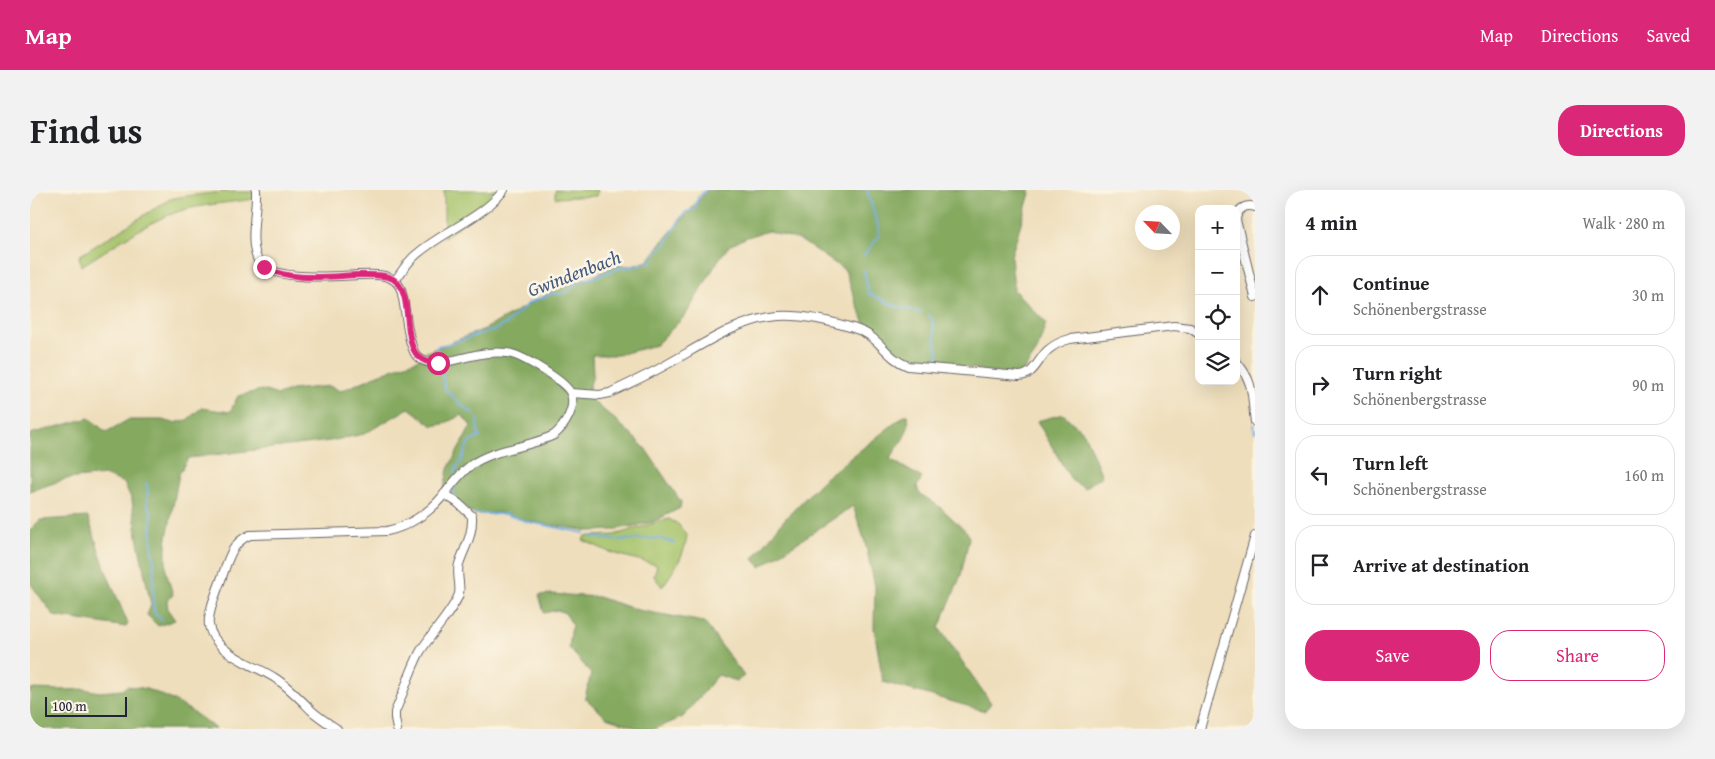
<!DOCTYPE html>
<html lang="en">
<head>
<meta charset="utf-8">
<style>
  body { margin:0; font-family:"Gentium Book Plus",serif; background:#f2f2f2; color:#202124 }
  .controls { position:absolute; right:15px; top:15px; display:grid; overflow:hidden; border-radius:10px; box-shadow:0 5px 20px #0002 }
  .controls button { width:45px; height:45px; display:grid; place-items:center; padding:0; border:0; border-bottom:1px solid #e0e0e0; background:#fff; color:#202124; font:25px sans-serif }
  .compass { position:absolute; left:1105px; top:15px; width:45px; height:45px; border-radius:50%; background:#fff; box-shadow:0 5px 20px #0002; rotate:295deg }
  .scale { position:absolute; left:15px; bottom:12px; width:82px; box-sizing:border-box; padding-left:5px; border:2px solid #22223b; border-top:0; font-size:14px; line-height:18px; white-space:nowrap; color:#22223b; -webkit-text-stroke:4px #fcf5e5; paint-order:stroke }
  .stop { position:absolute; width:15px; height:15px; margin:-11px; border:4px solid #db2777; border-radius:50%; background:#fff }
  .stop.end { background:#db2777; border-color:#fff; box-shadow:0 1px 5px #0008 }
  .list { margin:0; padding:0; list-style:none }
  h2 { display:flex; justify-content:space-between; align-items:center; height:65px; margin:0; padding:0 20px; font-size:21px }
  h2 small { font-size:16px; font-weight:400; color:#757577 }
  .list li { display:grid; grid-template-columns:32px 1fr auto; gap:15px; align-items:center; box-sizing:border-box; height:80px; margin:0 10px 10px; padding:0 10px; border:1px solid #e0e0e0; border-radius:20px }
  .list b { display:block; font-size:19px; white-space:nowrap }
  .list p { margin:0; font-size:16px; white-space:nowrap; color:#757577 }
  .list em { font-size:16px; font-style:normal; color:#757577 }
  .actions { display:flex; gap:10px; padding:15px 20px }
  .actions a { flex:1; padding:11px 0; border:1px solid #db2777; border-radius:20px; text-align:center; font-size:18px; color:#db2777 }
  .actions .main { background:#db2777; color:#fff }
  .icon { flex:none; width:28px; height:28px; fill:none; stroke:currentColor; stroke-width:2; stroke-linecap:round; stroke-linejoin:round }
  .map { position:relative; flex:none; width:1225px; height:539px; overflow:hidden; border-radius:20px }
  header { display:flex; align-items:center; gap:30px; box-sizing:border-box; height:70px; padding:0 25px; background:#db2777; color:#fff }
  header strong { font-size:24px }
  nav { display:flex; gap:28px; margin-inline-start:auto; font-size:18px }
  .intro { display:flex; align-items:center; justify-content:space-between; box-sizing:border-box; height:120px; padding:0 30px }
  h1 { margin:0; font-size:35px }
  .button { padding:12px 22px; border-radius:20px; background:#db2777; color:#fff; font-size:18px; font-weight:700 }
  main { display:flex; gap:30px; padding:0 30px }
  aside { flex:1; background:#fff; border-radius:20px; box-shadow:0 5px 20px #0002 }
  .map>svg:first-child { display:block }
</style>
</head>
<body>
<header>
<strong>Map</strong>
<nav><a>Map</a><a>Directions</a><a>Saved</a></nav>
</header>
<div class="intro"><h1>Find us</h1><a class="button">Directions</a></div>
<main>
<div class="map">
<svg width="1225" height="539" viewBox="0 0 1225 539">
  <rect width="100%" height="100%" fill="#fcf5e5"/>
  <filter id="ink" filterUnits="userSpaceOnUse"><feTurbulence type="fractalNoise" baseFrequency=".02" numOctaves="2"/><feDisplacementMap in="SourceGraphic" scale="10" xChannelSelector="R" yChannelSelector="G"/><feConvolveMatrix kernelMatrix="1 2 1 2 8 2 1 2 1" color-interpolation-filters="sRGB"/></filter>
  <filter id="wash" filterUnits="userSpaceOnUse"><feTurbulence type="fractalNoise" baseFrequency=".0096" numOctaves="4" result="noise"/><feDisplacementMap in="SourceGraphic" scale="20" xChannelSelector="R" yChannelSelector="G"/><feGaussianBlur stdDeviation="1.12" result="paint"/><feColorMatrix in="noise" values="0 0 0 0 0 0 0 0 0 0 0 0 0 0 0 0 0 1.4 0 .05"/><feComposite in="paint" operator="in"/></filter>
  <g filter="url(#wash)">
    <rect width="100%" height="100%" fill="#eedebc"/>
    <path fill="#a5c36a" stroke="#647252" d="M 414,0 L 475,0 L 414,48 Z
      M 525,0 L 568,0 L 566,6 L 525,8 Z
      M 193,2 L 223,2 L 224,9 C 199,13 174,14 150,21 C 118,31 81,58 51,76 L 49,66 L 140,9 L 155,6 Z
      M 639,329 L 648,334 L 657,345 C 655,366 644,380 632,397 L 624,386 L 627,375 L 579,362 L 553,350 L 555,346 L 584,345 Z"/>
    <path fill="#84a95e" stroke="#53664c" d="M 678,0 L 1001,0 L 981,66 L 984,100 L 1016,133 L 1007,161 L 989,187 L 929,176 L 889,174 L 867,167 L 838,141 L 826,112 L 815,80 L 770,50 L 738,41 L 717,47 L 699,56 L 689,69 L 655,126 L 626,155 L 588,165 L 562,165 L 563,185 L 559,198 L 559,208 L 588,232 L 615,258 L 651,312 L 650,318 L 623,332 L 583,340 L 559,341 L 498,331 L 472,323 L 443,324 L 414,299 L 418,279 L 441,236 L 432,225 L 413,234 L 403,236 L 379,218 L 334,244 L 300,251 L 158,268 L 149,284 L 136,353 L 136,381 L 143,405 L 137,410 L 138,420 L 145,430 L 128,436 L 117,425 L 121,415 L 108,352 L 102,310 L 94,293 L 74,285 L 36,289 L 0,301 L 0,244 L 59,228 L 76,242 L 98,230 L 132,230 L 144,233 L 157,230 L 171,218 L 200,222 L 208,206 L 232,200 L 248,205 L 262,200 L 299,196 L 311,201 L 362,179 L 387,170 L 396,162 L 455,139 L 528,98 L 562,87 L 586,75 L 602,76 L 618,71 L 631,53 Z
      M 1033,224 L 1054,243 L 1072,286 L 1055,298 L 1042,291 L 1007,231 Z
      M 875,225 L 877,225 C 884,239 866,258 860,269 L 892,288 L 887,296 L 889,303 L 911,318 L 937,342 L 939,348 L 931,385 L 909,438 L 961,513 L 955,521 L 853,492 L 844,438 L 845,396 L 835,352 L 823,316 L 730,377 L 723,369 L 754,330 L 795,288 Z
      M 58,327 L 76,381 L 98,434 L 96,437 L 24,426 L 0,393 L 0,340 L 10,330 Z
      M 522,404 L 568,407 L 608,420 L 674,432 L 714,486 L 707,491 L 688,485 L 653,527 L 625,539 L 611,539 L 576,527 L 555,508 L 561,483 L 539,458 L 542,434 L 535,423 L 527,420 L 514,423 L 509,405 Z
      M 97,496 C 103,497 110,497 116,499 C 137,505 169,524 185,539 L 0,539 L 0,499 L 37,500 L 54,499 L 70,502 L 92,500 Z"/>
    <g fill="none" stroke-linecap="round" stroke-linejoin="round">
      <path stroke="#70abe1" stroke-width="2" d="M 834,65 L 846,50 L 849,44 L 849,39 L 837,0
        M 834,80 L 839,104 L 868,117 L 891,122
        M 899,125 L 902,129 L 909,170
        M 409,168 L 406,160 L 408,156 L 422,153 L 448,144 L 465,140 L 476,134 L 499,113 L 523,103 L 533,104 L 546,94 L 558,89 L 589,78 L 607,76 L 620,72 L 629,58 L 635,55 L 650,29 L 656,22 L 665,19 L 668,8 L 676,0
        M 411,179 L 415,199 L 437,220 L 444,223
        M 1224,235 L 1225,242
        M 425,283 L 426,278 L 431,272 L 437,256 L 441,251 L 450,247 L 447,237 L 448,229
        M 116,293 L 118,298 L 117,315 L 121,321 L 122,360 L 124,372 L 123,414 L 125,424 L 132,430
        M 423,307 L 424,297
        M 444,324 L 476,324
        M 478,325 L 499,332 L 554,343
        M 560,346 C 569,348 579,350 588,350 C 608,350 625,345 644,353"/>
    </g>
  </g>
  <g filter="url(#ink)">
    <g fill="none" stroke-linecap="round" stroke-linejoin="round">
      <g stroke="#696468" stroke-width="10">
        <path id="minor" d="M 226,0 C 227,20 219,50 227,68 C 237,93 305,86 328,85 C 339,85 356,83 365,91 C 368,93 370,97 371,100 C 376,116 377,153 386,165 C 391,172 400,173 408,173 C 430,170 454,160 477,163 C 490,164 537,192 541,204 C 546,218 535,236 524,245 C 498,258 465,258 441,275 C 429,284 421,296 412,307 C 399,323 377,337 357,341 L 220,345 C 202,352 198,370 192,387 C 188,399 177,423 179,435 C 180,443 186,452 192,457 C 207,471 228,477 245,488 C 259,497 270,509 282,521 C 290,528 298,533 307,539
          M 1206,30 L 1225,107
          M 1206,30 C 1207,19 1215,14 1225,17
          M 365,91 C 372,81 378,71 387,64 C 415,40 451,29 474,0
          M 1206,171 C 1225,194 1221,203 1225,232
          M 541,203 L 570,205 L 580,203 C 598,194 616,186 634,176 C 671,156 706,130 748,126 C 772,124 800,131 823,138 C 829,140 835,142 840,146 C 854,156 861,170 878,176 L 989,186 C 1004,186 1008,169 1018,160 C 1025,154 1032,151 1040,149 L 1144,136 L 1160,138 L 1169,144
          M 367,539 L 365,529 L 365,522 C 374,502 380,481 390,462 C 400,445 424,420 429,404 C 431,394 426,384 429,374 C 435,356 443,346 442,326 L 428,313 L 414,304
          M 1170,539 L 1225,346"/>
      </g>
      <use href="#minor" stroke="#fff" stroke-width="8"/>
    </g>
  </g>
  <g fill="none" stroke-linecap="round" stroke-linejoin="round" filter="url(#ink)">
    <path stroke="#db2777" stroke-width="6" d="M 234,77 C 261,92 299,86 329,85 C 340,85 354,84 363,89 C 390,106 362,174 408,173"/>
  </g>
  <g text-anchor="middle" stroke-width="5" stroke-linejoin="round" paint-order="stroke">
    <g font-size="19" font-style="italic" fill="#41597d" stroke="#fcf5e5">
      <text transform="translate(544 83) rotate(-21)" y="7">Gwindenbach</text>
    </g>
  </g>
</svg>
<div class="controls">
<button>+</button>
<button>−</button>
<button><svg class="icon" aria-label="locate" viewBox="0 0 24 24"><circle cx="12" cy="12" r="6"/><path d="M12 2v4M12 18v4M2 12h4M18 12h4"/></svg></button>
<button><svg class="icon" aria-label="layers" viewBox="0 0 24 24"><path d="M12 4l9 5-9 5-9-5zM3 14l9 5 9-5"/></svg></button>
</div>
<svg class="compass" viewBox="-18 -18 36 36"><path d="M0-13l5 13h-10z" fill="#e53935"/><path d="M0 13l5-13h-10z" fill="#757577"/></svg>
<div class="scale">100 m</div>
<div class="stop" style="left:408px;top:173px"></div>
<div class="stop end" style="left:234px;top:77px"></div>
</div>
<aside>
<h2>4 min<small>Walk · 280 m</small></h2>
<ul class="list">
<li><svg class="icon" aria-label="ahead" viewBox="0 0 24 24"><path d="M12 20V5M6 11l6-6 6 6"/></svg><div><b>Continue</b><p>Schönenbergstrasse</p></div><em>30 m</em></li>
<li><svg class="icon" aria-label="right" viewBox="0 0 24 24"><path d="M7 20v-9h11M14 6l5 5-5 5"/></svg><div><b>Turn right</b><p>Schönenbergstrasse</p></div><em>90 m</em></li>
<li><svg class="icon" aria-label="left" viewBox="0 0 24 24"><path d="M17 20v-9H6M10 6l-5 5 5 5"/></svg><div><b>Turn left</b><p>Schönenbergstrasse</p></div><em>160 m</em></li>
<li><svg class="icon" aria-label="arrive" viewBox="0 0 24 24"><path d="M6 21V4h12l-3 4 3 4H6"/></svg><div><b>Arrive at destination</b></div></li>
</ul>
<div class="actions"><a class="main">Save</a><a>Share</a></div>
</aside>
</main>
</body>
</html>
